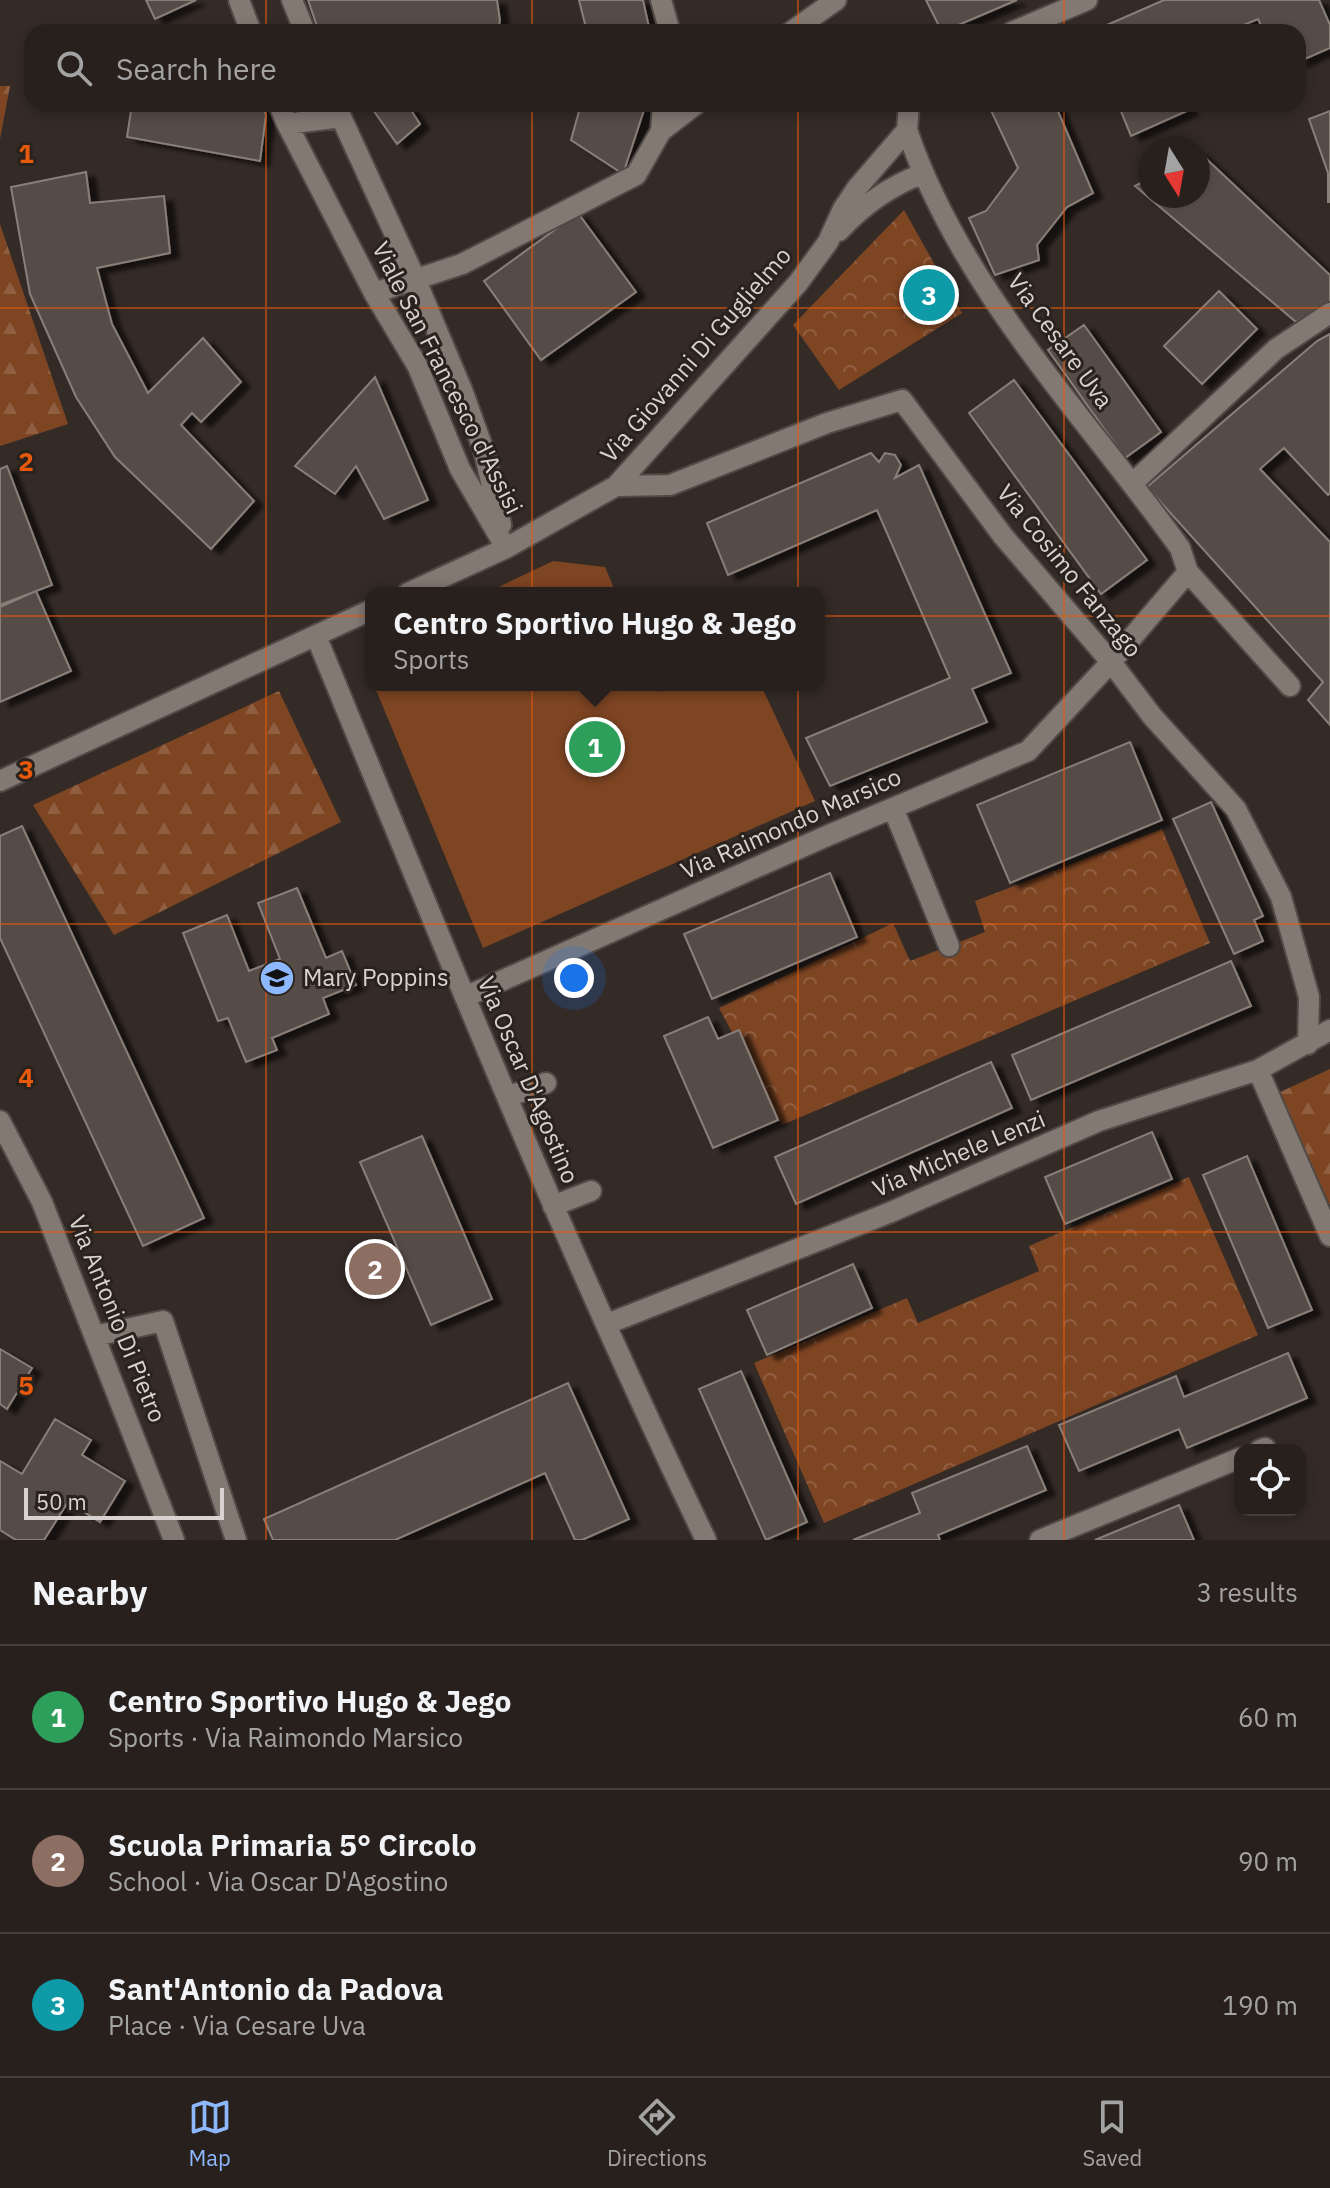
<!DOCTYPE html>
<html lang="en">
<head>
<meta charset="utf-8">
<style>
  body { margin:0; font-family:"IBM Plex Sans",sans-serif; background:#2f2826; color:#f1f3f6 }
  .controls { position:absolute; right:24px; bottom:24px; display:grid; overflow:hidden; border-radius:16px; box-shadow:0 4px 12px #0003 }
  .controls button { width:72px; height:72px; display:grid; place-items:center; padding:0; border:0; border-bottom:2px solid #433e3b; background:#27201d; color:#f1f3f6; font:40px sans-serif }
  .compass { position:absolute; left:1138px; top:136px; width:72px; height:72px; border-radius:50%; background:#27201d; box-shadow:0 4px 12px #0003; rotate:169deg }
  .scale { position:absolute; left:24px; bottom:20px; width:200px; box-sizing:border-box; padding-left:8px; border:4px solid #d8d3d0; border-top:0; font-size:22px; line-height:28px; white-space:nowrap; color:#d8d3d0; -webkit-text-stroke:6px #2a221d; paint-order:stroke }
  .you { position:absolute; left:574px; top:978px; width:28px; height:28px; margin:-20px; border:6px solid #fff; border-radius:50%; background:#1a73e8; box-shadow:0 0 0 12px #1a73e833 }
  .badge { display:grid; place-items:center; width:52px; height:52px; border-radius:50%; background:#8eb8fd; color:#fff; font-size:26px; font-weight:700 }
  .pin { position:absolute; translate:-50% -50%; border:4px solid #fff; box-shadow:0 2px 8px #0006 }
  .popup { position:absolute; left:365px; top:587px; width:460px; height:104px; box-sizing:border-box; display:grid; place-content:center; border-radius:16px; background:#27201d; filter:drop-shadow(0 2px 6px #0005); font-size:26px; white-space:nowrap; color:#a4a3a4 }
  .popup b { font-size:30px; color:#f1f3f6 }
  .popup::after { content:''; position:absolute; left:50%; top:100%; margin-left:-16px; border:16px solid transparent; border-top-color:#27201d }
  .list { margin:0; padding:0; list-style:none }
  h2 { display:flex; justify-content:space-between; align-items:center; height:104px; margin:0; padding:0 32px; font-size:34px }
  h2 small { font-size:26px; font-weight:400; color:#a4a3a4 }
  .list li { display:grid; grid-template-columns:52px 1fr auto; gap:24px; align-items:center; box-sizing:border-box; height:144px; padding:0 32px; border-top:2px solid #433e3b }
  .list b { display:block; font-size:30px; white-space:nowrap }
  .list p { margin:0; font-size:26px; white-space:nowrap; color:#a4a3a4 }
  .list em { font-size:26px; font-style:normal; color:#a4a3a4 }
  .icon { flex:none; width:44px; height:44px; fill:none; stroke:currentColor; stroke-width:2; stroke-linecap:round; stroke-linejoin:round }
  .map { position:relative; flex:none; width:1330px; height:1540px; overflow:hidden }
  .search { position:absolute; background:#27201d; box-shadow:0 4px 12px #0003; left:24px; right:24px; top:24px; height:88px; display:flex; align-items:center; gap:20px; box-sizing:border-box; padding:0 28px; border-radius:24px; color:#a4a3a4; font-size:30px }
  .sheet { height:536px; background:#27201d }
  nav { display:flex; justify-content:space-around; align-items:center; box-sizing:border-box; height:112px; border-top:2px solid #433e3b; background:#27201d; font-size:22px; color:#a4a3a4 }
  nav a { display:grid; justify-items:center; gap:4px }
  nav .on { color:#8eb8fd }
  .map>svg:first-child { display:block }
</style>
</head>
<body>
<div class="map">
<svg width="1330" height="1540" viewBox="0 0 1330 1540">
  <defs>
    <pattern id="forest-firs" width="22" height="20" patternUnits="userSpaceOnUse" patternTransform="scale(2)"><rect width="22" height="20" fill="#7e4523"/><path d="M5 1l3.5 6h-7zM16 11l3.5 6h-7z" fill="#905f42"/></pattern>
    <pattern id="park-crowns" width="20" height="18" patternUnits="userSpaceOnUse" patternTransform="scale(2)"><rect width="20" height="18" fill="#7e4523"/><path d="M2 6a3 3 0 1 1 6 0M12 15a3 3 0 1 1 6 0" fill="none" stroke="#905f42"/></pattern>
    <filter id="shadow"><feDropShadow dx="9" dy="5" stdDeviation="2" flood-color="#0009"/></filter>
  </defs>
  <rect width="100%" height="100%" fill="#342b27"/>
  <path fill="url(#forest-firs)" d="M 0,86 L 10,86 L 0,139 Z
    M 0,224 L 68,424 L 0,446 Z
    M 279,691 L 341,822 L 114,935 L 33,805 Z
    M 1330,1069 L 1330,1205 L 1278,1093 Z"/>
  <path fill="url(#park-crowns)" d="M 904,210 L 962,313 L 839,390 L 793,325 Z
    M 1162,829 L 1210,943 L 782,1125 L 719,1008 L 893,923 L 910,961 L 985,932 L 975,901 Z
    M 1189,1177 L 1258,1335 L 824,1523 L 754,1363 L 907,1298 L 918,1323 L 932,1317 L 1039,1271 L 1029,1246 Z"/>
  <path fill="#7e4523" d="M 553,561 L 605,567 L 616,593 L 486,593 Z
    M 374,685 L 654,685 L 658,692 L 675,685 L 761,685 L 815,801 L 483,948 Z"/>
  <path fill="#554c47" stroke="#897f79" stroke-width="2" filter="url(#shadow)" d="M 146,0 L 196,0 L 155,19 Z
    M 308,0 L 497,0 L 500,21 L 497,32 L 319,32 Z
    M 579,0 L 643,0 L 650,32 L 587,32 Z
    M 926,0 L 1017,0 L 942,32 Z
    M 1164,0 L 1319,0 L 1330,25 L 1330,48 L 1298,62 L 1298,32 L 1264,32 L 1258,19 L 1227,32 L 1091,32 Z
    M 132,104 L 261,104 L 266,115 L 260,161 L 127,137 Z
    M 369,104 L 407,104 L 420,124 L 397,144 Z
    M 581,104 L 646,104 L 623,174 L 571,140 Z
    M 988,104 L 1055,104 L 1093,193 L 1067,207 L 1037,245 L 1039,260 L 995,275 L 969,218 L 986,211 L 1018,168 Z
    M 1118,104 L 1186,104 L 1189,110 L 1131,136 Z
    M 1330,111 L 1330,202 L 1328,202 L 1328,173 L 1309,119 Z
    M 1198,151 L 1330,275 L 1330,304 L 1296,322 L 1135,186 L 1150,178 L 1150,196 L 1198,196 Z
    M 86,172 L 90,203 L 164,196 L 170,253 L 97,268 L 112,324 L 148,393 L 203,338 L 241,382 L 201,422 L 192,413 L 181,425 L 254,501 L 211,549 L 115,457 L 76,397 L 30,294 L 11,187 Z
    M 578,213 L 636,292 L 541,360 L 484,281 Z
    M 1219,291 L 1257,329 L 1202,384 L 1164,346 Z
    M 1084,325 L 1161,432 L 1125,458 L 1048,350 Z
    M 1330,334 L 1330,493 L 1328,495 L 1284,448 L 1260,469 L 1330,542 L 1330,725 L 1308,700 L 1323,682 L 1147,487 L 1317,341 Z
    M 375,377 L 428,500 L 384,519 L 356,466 L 335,494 L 295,466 Z
    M 1014,380 L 1147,560 L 1101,594 L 969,413 Z
    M 871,453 L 879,462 L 885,453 L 895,455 L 901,465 L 895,478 L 919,465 L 1011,673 L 972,689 L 987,722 L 830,786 L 806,738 L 950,678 L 877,510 L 728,575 L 707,523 Z
    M 7,466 L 52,585 L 0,605 L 0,469 Z
    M 36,591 L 71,671 L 0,702 L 0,607 Z
    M 1130,742 L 1162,820 L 1010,883 L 977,805 Z
    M 1211,802 L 1263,916 L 1254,920 L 1263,941 L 1234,954 L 1173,819 Z
    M 22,826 L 204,1218 L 143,1246 L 0,938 L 0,836 Z
    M 830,873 L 857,937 L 712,999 L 684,934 Z
    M 297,888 L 326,958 L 342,951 L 356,985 L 323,998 L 329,1014 L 272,1038 L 277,1050 L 246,1062 L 228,1018 L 218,1021 L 183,933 L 227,915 L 249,971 L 280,959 L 258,903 Z
    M 1231,961 L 1251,1006 L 1031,1100 L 1012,1055 Z
    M 708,1017 L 718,1039 L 739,1030 L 778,1120 L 713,1148 L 664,1036 Z
    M 991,1062 L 1012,1108 L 796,1204 L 775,1157 Z
    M 1152,1132 L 1172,1179 L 1065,1224 L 1045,1177 Z
    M 422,1136 L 492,1299 L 431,1325 L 360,1162 Z
    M 1247,1156 L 1312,1310 L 1268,1328 L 1203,1175 Z
    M 853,1264 L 872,1308 L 767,1355 L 747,1310 Z
    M 0,1349 L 32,1368 L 7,1409 L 0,1404 Z
    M 1288,1353 L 1307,1398 L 1187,1448 L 1179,1429 L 1079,1471 L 1059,1425 L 1176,1376 L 1184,1397 Z
    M 741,1371 L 807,1522 L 766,1540 L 699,1389 Z
    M 568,1383 L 629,1519 L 582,1540 L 575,1540 L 545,1473 L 395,1540 L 273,1540 L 264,1519 Z
    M 55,1419 L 91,1440 L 82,1455 L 125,1481 L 100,1522 L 68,1502 L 44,1540 L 16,1540 L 0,1530 L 0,1461 L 22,1474 Z
    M 1027,1446 L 1046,1490 L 938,1535 L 940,1540 L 853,1540 L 920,1513 L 912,1493 Z
    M 1179,1505 L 1194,1540 L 1095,1540 Z"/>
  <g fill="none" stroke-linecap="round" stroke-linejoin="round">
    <g stroke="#504946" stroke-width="24">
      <path id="street" d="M 239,0 L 251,32
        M 292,0 L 305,32
        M 661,0 L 668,25 L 668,32
        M 791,32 L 836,0
        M 1012,32 L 1087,0
        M 279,104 L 287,124 L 374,293 L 417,365 L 460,469 L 506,548
        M 335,104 L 415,278 L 462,390 L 484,451 L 501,525
        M 287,124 L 341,117
        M 661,131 L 696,104
        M 839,231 C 862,206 890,186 922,174
        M 374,293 L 462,264 L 636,175 L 661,131 L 663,104
        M 1133,483 L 1276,349 L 1330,313
        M 616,486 L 670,485 L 827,423 L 902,400 L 1003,536 L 1111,662 L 1152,716 L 1236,809 L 1281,897 L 1309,997 L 1308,1044
        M 1188,572 L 1290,686
        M 408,593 L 506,548 L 616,486 L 798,283 L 828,242 L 843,209 L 857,188 L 907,130 L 909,104
        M 316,636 C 441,939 563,1244 706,1540
        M 0,781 L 371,610
        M 893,808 L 949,946
        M 465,997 L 829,835 L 1028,751 L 1111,662 L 1188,572 L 1180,548 C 1084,414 961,289 907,130
        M 1258,1070 L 1330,1236
        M 507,1097 L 546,1083
        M 0,1121 L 42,1202 L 174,1540
        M 553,1206 L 591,1191
        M 607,1324 L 891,1212 L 1099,1121 L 1258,1070 L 1330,1030
        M 95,1336 L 163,1321 L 236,1540
        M 1260,1450 L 1265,1448
        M 1040,1540 L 1240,1458"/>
    </g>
    <use href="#street" stroke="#837973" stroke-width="20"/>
  </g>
  <path fill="none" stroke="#e8590c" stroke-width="2" stroke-opacity="0.55" d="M 266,0 L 266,32M 532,0 L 532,32M 798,0 L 798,32M 1064,0 L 1064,32M 266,104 L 266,1540M 532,104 L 532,1540M 798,104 L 798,1540M 1064,104 L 1064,1540M 0,308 L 1330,308M 0,616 L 1330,616M 0,924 L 1330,924M 0,1232 L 1330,1232"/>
  <defs>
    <g id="school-disc" transform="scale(1.8)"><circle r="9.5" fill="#8eb8fd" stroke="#2a221d"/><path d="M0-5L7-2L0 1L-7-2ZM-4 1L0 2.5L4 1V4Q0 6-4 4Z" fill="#111"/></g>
  </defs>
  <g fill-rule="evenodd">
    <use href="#school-disc" x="277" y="978"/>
  </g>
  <g text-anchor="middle" stroke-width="6" stroke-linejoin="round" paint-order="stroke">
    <g font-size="24" fill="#d8d3d0" stroke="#2a221d">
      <text transform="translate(1060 341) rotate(54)" y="8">Via Cesare Uva</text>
      <text transform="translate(696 355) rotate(-49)" y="8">Via Giovanni Di Guglielmo</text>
      <text transform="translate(447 378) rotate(63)" y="8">Viale San Francesco d'Assisi</text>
      <text transform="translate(1069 571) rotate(51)" y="8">Via Cosimo Fanzago</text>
      <text transform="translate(791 824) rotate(-24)" y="8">Via Raimondo Marsico</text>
      <text transform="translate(528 1080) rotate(67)" y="8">Via Oscar D'Agostino</text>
      <text transform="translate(959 1154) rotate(-23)" y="8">Via Michele Lenzi</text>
      <text transform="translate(117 1319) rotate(68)" y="8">Via Antonio Di Pietro</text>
    </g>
    <g font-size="24" fill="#d8d3d0" stroke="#2a221d" text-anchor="start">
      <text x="303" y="986">Mary Poppins</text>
    </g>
  </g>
  <g font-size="26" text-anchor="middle" font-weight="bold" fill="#e8590c" stroke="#2a221d" stroke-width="6" stroke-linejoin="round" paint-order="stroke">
    <text x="26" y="163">1</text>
    <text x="26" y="471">2</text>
    <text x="26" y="779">3</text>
    <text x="26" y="1087">4</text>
    <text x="26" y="1395">5</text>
  </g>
</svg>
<div class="controls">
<button><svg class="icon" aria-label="locate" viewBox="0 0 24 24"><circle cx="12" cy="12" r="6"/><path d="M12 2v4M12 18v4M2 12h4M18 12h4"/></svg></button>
</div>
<svg class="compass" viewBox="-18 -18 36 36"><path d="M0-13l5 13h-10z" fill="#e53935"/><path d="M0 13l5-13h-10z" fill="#a4a3a4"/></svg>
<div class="scale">50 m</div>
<div class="you"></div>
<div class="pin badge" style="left:595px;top:747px;background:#2e9e5b">1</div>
<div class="popup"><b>Centro Sportivo Hugo &amp; Jego</b>Sports</div>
<div class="pin badge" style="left:375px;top:1269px;background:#8d6e63">2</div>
<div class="pin badge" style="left:929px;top:295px;background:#0f9aa8">3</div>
<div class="search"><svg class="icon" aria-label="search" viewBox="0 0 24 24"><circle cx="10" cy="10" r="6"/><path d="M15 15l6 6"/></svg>Search here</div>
</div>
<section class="sheet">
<h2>Nearby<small>3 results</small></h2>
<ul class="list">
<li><span class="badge" style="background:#2e9e5b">1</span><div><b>Centro Sportivo Hugo &amp; Jego</b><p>Sports · Via Raimondo Marsico</p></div><em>60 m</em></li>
<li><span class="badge" style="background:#8d6e63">2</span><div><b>Scuola Primaria 5° Circolo</b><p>School · Via Oscar D'Agostino</p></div><em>90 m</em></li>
<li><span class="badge" style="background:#0f9aa8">3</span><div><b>Sant'Antonio da Padova</b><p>Place · Via Cesare Uva</p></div><em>190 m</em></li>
</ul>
</section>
<nav>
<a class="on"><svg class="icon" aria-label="map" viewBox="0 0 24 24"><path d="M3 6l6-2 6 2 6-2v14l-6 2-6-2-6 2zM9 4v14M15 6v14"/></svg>Map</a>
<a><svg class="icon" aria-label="directions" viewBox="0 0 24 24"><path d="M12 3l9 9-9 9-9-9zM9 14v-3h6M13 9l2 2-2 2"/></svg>Directions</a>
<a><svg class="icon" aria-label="saved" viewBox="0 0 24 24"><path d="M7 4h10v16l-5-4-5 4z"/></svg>Saved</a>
</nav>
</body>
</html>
